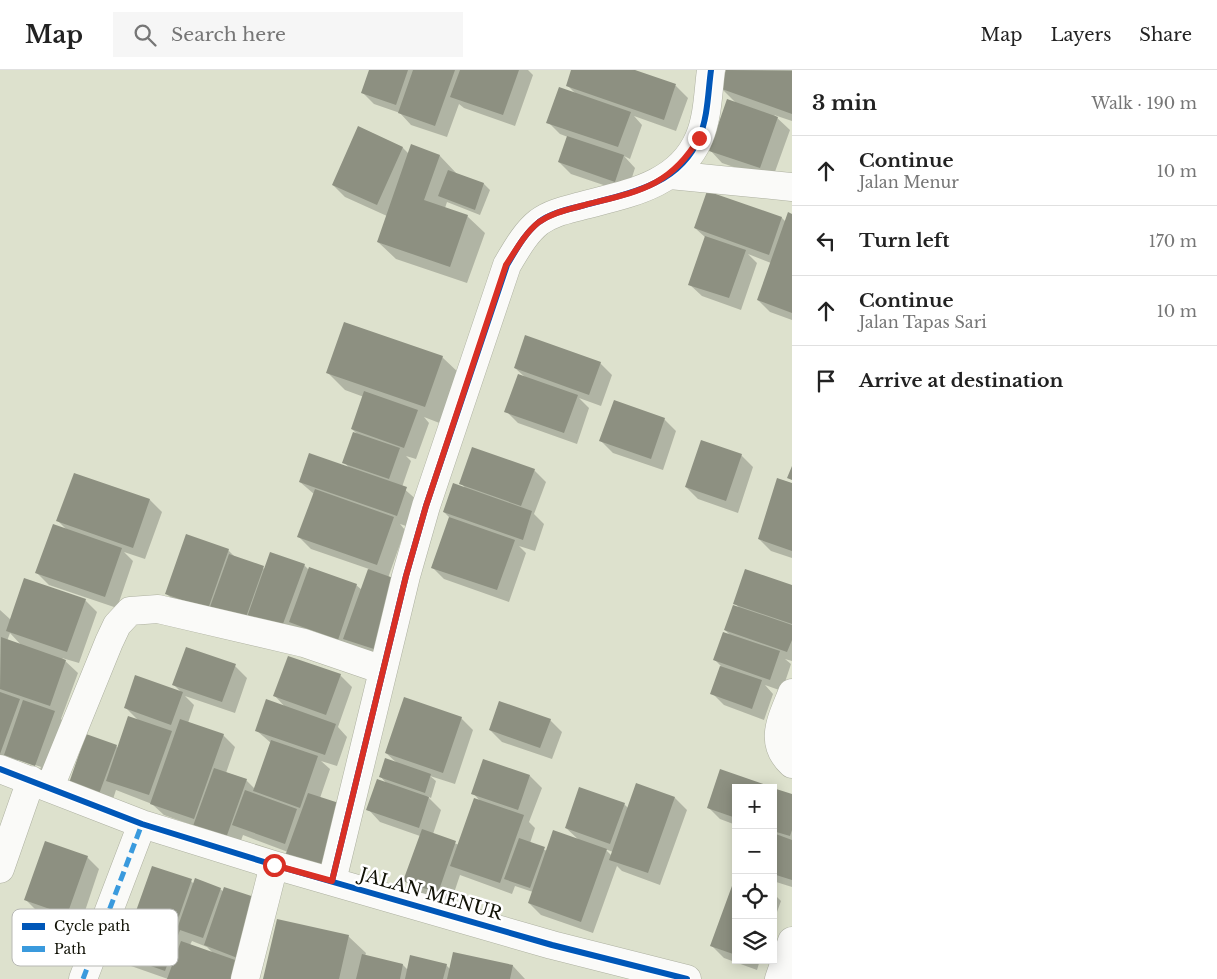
<!DOCTYPE html>
<html lang="en">
<head>
<meta charset="utf-8">
<style>
  body { margin:0; font-family:"Libre Baskerville",serif; background:#f6f6f6; color:#222 }
  .controls { position:absolute; right:15px; bottom:15px; display:grid; overflow:hidden; border-radius:0px; box-shadow:0 2px 12px #0003 }
  .controls button { width:45px; height:45px; display:grid; place-items:center; padding:0; border:0; border-bottom:1px solid #e0e0e0; background:#fff; color:#222; font:25px sans-serif }
  .stop { position:absolute; width:15px; height:15px; margin:-11px; border:4px solid #d93025; border-radius:50%; background:#fff }
  .stop.end { background:#d93025; border-color:#fff; box-shadow:0 1px 5px #0008 }
  .list { margin:0; padding:0; list-style:none }
  h2 { display:flex; justify-content:space-between; align-items:center; height:65px; margin:0; padding:0 20px; font-size:21px }
  h2 small { font-size:16px; font-weight:400; color:#767676 }
  .list li { display:grid; grid-template-columns:32px 1fr auto; gap:15px; align-items:center; box-sizing:border-box; height:70px; padding:0 20px; border-top:1px solid #e0e0e0 }
  .list b { display:block; font-size:19px; white-space:nowrap }
  .list p { margin:0; font-size:16px; white-space:nowrap; color:#767676 }
  .list em { font-size:16px; font-style:normal; color:#767676 }
  .icon { flex:none; width:28px; height:28px; fill:none; stroke:currentColor; stroke-width:2; stroke-linecap:round; stroke-linejoin:round }
  .map { position:relative; flex:none; width:792px; height:909px; overflow:hidden }
  header { display:flex; align-items:center; gap:30px; box-sizing:border-box; height:70px; padding:0 25px; background:#fff; border-bottom:1px solid #e0e0e0 }
  header strong { font-size:24px }
  nav { display:flex; gap:28px; margin-inline-start:auto; font-size:18px }
  .search { width:350px; height:45px; background:#f6f6f6; display:flex; align-items:center; gap:12px; box-sizing:border-box; padding:0 18px; border-radius:0px; color:#767676; font-size:19px }
  main { display:flex }
  aside { flex:1; background:#fff }
  .map>svg:first-child { display:block }
</style>
</head>
<body>
<header>
<strong>Map</strong>
<div class="search"><svg class="icon" aria-label="search" viewBox="0 0 24 24"><circle cx="10" cy="10" r="6"/><path d="M15 15l6 6"/></svg>Search here</div>
<nav><a>Map</a><a>Layers</a><a>Share</a></nav>
</header>
<main>
<div class="map">
<svg width="792" height="909" viewBox="0 0 792 909">
  <rect width="100%" height="100%" fill="#dde1cd"/>
  <path fill="#0003" fill-rule="evenodd" d="M 370,0 L 528,0 L 533,5 L 515,56 L 464,38 L 459,34 L 447,67 L 411,55 L 400,43 L 374,34 L 362,22 Z
    M 572,0 L 631,0 L 676,16 L 688,28 L 676,61 L 634,46 L 642,55 L 630,89 L 624,86 L 635,98 L 627,123 L 571,104 L 559,92 L 568,67 L 560,64 L 548,52 L 576,24 L 567,15 Z
    M 727,0 L 792,0 L 792,51 L 774,45 L 790,60 L 772,110 L 722,93 L 710,80 L 737,34 L 721,18 Z
    M 359,58 L 403,78 L 409,84 L 440,86 L 457,104 L 484,114 L 490,120 L 480,145 L 447,132 L 445,138 L 467,146 L 485,163 L 467,213 L 396,189 L 378,172 L 387,146 L 345,127 L 333,115 Z
    M 708,122 L 782,148 L 786,152 L 792,145 L 792,250 L 770,242 L 758,230 L 771,193 L 748,184 L 757,193 L 741,240 L 702,226 L 689,214 L 706,168 L 695,158 Z
    M 442,287 L 460,304 L 442,354 L 424,347 L 429,353 L 416,389 L 406,386 L 411,391 L 402,417 L 418,431 L 409,457 L 400,454 L 405,460 L 388,508 L 386,591 L 179,536 L 167,524 L 228,480 L 236,488 L 265,499 L 304,495 L 309,500 L 356,515 L 362,520 L 369,499 L 311,479 L 299,467 L 314,424 L 300,412 L 350,399 L 344,392 L 358,365 L 352,359 L 364,327 L 345,320 L 328,303 Z
    M 600,293 L 612,305 L 601,336 L 579,328 L 589,338 L 577,374 L 518,353 L 506,341 L 526,308 L 515,298 Z
    M 664,349 L 676,361 L 663,400 L 613,383 L 601,371 Z
    M 741,385 L 753,397 L 738,443 L 698,429 L 686,417 Z
    M 534,400 L 546,412 L 534,444 L 544,454 L 535,481 L 519,476 L 526,483 L 509,532 L 444,509 L 432,497 L 450,448 L 444,442 L 466,419 L 461,413 Z
    M 792,415 L 792,488 L 771,481 L 759,469 Z
    M 150,430 L 162,442 L 145,489 L 124,482 L 133,491 L 117,538 L 49,515 L 37,503 L 67,460 L 58,451 Z
    M 792,516 L 792,591 L 785,589 L 791,594 L 782,621 L 765,615 L 773,624 L 764,650 L 724,635 L 712,623 L 721,596 L 715,590 L 731,566 L 725,560 L 740,539 L 735,533 Z
    M 85,530 L 97,542 L 79,593 L 62,588 L 78,603 L 61,649 L 66,654 L 47,707 L 0,693 L 0,540 L 11,550 ZM 10,563 L 22,576 L 7,571 ZM 18,689 L 41,697 L 40,699 L 18,691 Z
    M 235,596 L 247,608 L 235,643 L 185,626 L 194,635 L 188,653 L 223,665 L 235,677 L 226,703 L 246,710 L 255,719 L 271,673 L 256,660 L 286,638 L 275,626 L 340,605 L 352,617 L 338,657 L 347,667 L 337,696 L 321,691 L 330,699 L 320,728 L 332,810 L 288,782 L 243,765 L 238,779 L 195,756 L 164,745 L 152,734 L 116,720 L 111,735 L 82,724 L 116,676 L 118,678 L 139,651 L 126,638 L 182,623 L 174,615 Z
    M 461,648 L 473,660 L 455,714 L 430,706 L 436,711 L 431,728 L 427,726 L 441,740 L 433,764 L 459,775 L 480,731 L 473,723 L 530,706 L 542,718 L 529,752 L 535,758 L 530,773 L 547,781 L 580,771 L 566,758 L 624,734 L 628,738 L 675,728 L 687,740 L 660,815 L 622,801 L 617,796 L 593,863 L 541,845 L 529,833 L 533,822 L 515,816 L 512,824 L 460,805 L 450,835 L 417,823 L 405,811 L 420,766 L 380,752 L 368,739 L 388,715 L 380,706 L 398,694 L 386,683 ZM 605,779 L 613,782 L 611,785 Z
    M 550,650 L 562,662 L 552,689 L 502,672 L 490,660 Z
    M 721,701 L 736,718 L 736,755 L 720,749 L 708,737 Z
    M 773,719 L 792,726 L 792,817 L 773,811 Z
    M 87,787 L 99,799 L 80,856 L 38,842 L 26,830 Z
    M 736,808 L 736,890 L 760,890 L 757,900 L 724,888 L 712,876 Z
    M 191,811 L 194,814 L 220,819 L 224,822 L 252,900 L 168,909 L 131,896 L 119,884 L 147,850 L 137,841 ZM 192,871 L 207,877 L 214,884 L 190,875 Z
    M 773,823 L 781,831 L 773,853 Z
    M 348,866 L 366,883 L 365,886 L 403,895 L 408,900 L 446,895 L 450,899 L 513,896 L 525,909 L 264,909 Z"/>
  <path fill="#8d9081" d="M 369,0 L 408,0 L 396,35 L 361,23 Z
    M 413,0 L 455,0 L 435,56 L 398,43 Z
    M 460,0 L 519,0 L 503,45 L 450,27 Z
    M 571,0 L 635,0 L 676,14 L 664,50 L 566,16 Z
    M 726,0 L 792,1 L 792,44 L 719,18 Z
    M 559,17 L 631,42 L 618,77 L 546,53 Z
    M 727,29 L 778,47 L 760,98 L 709,81 Z
    M 358,56 L 403,77 L 377,135 L 332,115 Z
    M 567,66 L 624,85 L 615,112 L 558,92 Z
    M 411,74 L 440,85 L 424,130 L 468,145 L 450,197 L 377,172 Z
    M 448,100 L 484,113 L 475,140 L 438,126 Z
    M 707,121 L 782,147 L 769,185 L 694,158 Z
    M 788,142 L 792,144 L 792,243 L 757,230 Z
    M 705,166 L 746,180 L 729,228 L 688,215 Z
    M 344,252 L 443,286 L 425,337 L 326,303 Z
    M 525,265 L 601,292 L 589,325 L 514,298 Z
    M 518,304 L 578,325 L 564,363 L 504,342 Z
    M 364,321 L 418,340 L 404,378 L 351,359 Z
    M 614,330 L 665,348 L 651,389 L 599,371 Z
    M 353,362 L 400,378 L 389,409 L 342,393 Z
    M 701,370 L 742,384 L 726,431 L 685,417 Z
    M 472,377 L 535,399 L 521,436 L 459,414 Z
    M 309,383 L 407,417 L 397,446 L 299,412 Z
    M 792,396 L 792,410 L 787,408 Z
    M 74,403 L 150,429 L 133,478 L 56,451 Z
    M 777,408 L 792,413 L 792,481 L 758,469 Z
    M 453,413 L 532,441 L 523,470 L 443,442 Z
    M 315,419 L 394,447 L 377,495 L 297,467 Z
    M 449,447 L 515,470 L 497,520 L 431,498 Z
    M 53,454 L 122,478 L 105,527 L 35,503 Z
    M 186,464 L 229,479 L 208,539 L 165,524 Z
    M 270,482 L 305,494 L 280,562 L 246,550 Z
    M 229,484 L 264,496 L 245,550 L 210,537 Z
    M 309,497 L 357,514 L 338,570 L 289,552 Z
    M 368,499 L 399,510 L 374,579 L 343,569 Z
    M 745,499 L 792,515 L 792,554 L 733,534 Z
    M 24,508 L 86,529 L 67,582 L 6,561 Z
    M 733,535 L 792,555 L 792,570 L 787,582 L 724,560 Z
    M 723,562 L 780,581 L 770,610 L 713,590 Z
    M 1,567 L 66,590 L 50,636 L 0,619 Z
    M 186,577 L 236,594 L 222,632 L 172,615 Z
    M 288,586 L 341,604 L 326,645 L 273,626 Z
    M 720,596 L 762,610 L 752,639 L 710,624 Z
    M 135,605 L 183,622 L 171,655 L 124,638 Z
    M 0,622 L 20,629 L 0,684 Z
    M 404,627 L 462,647 L 443,703 L 385,683 Z
    M 266,629 L 336,654 L 325,685 L 255,661 Z
    M 23,630 L 55,641 L 35,696 L 4,685 Z
    M 499,631 L 551,649 L 540,678 L 489,660 Z
    M 128,646 L 172,661 L 149,725 L 106,711 Z
    M 180,649 L 224,664 L 194,749 L 150,734 Z
    M 86,664 L 117,675 L 99,724 L 69,713 Z
    M 271,670 L 318,686 L 300,738 L 253,721 Z
    M 385,688 L 431,704 L 425,723 L 379,707 Z
    M 483,689 L 530,705 L 518,740 L 471,724 Z
    M 214,698 L 247,709 L 226,768 L 193,756 Z
    M 720,699 L 772,717 L 772,718 L 736,718 L 736,748 L 707,738 Z
    M 377,709 L 429,727 L 419,758 L 366,740 Z
    M 636,713 L 675,727 L 648,803 L 609,790 Z
    M 579,717 L 625,733 L 610,774 L 565,758 Z
    M 773,718 L 792,724 L 792,760 L 790,766 L 773,761 Z
    M 245,720 L 297,739 L 285,774 L 232,755 Z
    M 308,723 L 342,734 L 320,798 L 285,786 Z
    M 474,728 L 524,745 L 500,813 L 450,796 Z
    M 422,759 L 456,771 L 438,823 L 403,811 Z
    M 553,760 L 607,779 L 581,852 L 528,833 Z
    M 773,763 L 792,770 L 792,810 L 773,804 Z
    M 519,768 L 545,777 L 530,818 L 504,809 Z
    M 45,771 L 88,786 L 67,845 L 24,830 Z
    M 152,796 L 192,809 L 176,855 L 136,841 Z
    M 736,805 L 736,885 L 710,876 Z
    M 195,808 L 221,818 L 203,868 L 180,860 L 165,901 L 117,884 L 131,843 L 177,859 Z
    M 224,817 L 261,829 L 240,889 L 204,875 Z
    M 277,849 L 349,865 L 339,909 L 263,909 Z
    M 181,871 L 238,891 L 232,909 L 167,909 Z
    M 453,882 L 513,895 L 510,909 L 447,909 Z
    M 362,884 L 403,894 L 400,909 L 356,909 Z
    M 410,885 L 447,894 L 443,909 L 405,909 Z"/>
  <g fill="none" stroke-linecap="round" stroke-linejoin="round">
    <g stroke="#adb0a0" stroke-width="29">
      <path id="minor" d="M 670,105 L 792,117
        M 792,623 C 782,649 768,672 792,694
        M 0,699 L 142,754 L 274,795 L 552,875 L 687,909
        M 50,717 L 109,572 L 117,555 L 130,541 L 158,539 L 304,573 L 383,600
        M 0,799 L 31,710
        M 332,811 L 406,506 L 426,436 L 507,195 C 516,180 525,163 539,152 C 551,143 566,140 581,136 C 626,124 679,116 699,68 C 708,47 708,22 711,0
        M 83,909 L 142,754
        M 245,909 L 274,795
        M 779,909 L 792,871"/>
    </g>
    <use href="#minor" stroke="#fafaf8" stroke-width="28"/>
    <path stroke="#3a9add" stroke-width="5" stroke-dasharray="10 5" stroke-linecap="butt" d="M 83,909 L 142,754"/>
    <g stroke="#fff" stroke-width="9">
      <path id="cycleway" d="M 0,699 L 142,754 L 274,795 L 552,875 L 687,909
        M 332,811 L 406,506 L 426,436 L 507,195 C 516,180 525,163 539,152 C 551,143 566,140 581,136 C 626,124 679,116 699,68 C 708,47 708,22 711,0"/>
    </g>
    <use href="#cycleway" stroke="#0057b8" stroke-width="6"/>
  </g>
  <g fill="none" stroke-linecap="round" stroke-linejoin="round">
    <path stroke="#d93025" stroke-width="6" d="M 274,795 L 332,811 L 406,506 L 426,436 L 506,195 C 516,180 525,163 539,152 C 552,143 566,140 581,136 C 634,122 669,119 699,68"/>
  </g>
  <g text-anchor="middle" stroke-width="5" stroke-linejoin="round" paint-order="stroke">
    <g font-size="18" fill="#101105" stroke="#fff">
      <text transform="translate(431 824) rotate(16)" y="6">JALAN MENUR</text>
    </g>
  </g>
  <rect x="12" y="839" width="166" height="57" rx="8" fill="#fff" stroke="#b7b8b4" stroke-width="1"/>
  <rect x="22" y="853" width="23" height="7" fill="#0057b8"/>
  <rect x="22" y="876" width="23" height="6" fill="#3a9add"/>
  <g font-size="14" fill="#101105">
    <text x="54" y="861">Cycle path</text>
    <text x="54" y="884">Path</text>
  </g>
</svg>
<div class="controls">
<button>+</button>
<button>−</button>
<button><svg class="icon" aria-label="locate" viewBox="0 0 24 24"><circle cx="12" cy="12" r="6"/><path d="M12 2v4M12 18v4M2 12h4M18 12h4"/></svg></button>
<button><svg class="icon" aria-label="layers" viewBox="0 0 24 24"><path d="M12 4l9 5-9 5-9-5zM3 14l9 5 9-5"/></svg></button>
</div>
<div class="stop" style="left:274px;top:795px"></div>
<div class="stop end" style="left:699px;top:68px"></div>
</div>
<aside>
<h2>3 min<small>Walk · 190 m</small></h2>
<ul class="list">
<li><svg class="icon" aria-label="ahead" viewBox="0 0 24 24"><path d="M12 20V5M6 11l6-6 6 6"/></svg><div><b>Continue</b><p>Jalan Menur</p></div><em>10 m</em></li>
<li><svg class="icon" aria-label="left" viewBox="0 0 24 24"><path d="M17 20v-9H6M10 6l-5 5 5 5"/></svg><div><b>Turn left</b></div><em>170 m</em></li>
<li><svg class="icon" aria-label="ahead" viewBox="0 0 24 24"><path d="M12 20V5M6 11l6-6 6 6"/></svg><div><b>Continue</b><p>Jalan Tapas Sari</p></div><em>10 m</em></li>
<li><svg class="icon" aria-label="arrive" viewBox="0 0 24 24"><path d="M6 21V4h12l-3 4 3 4H6"/></svg><div><b>Arrive at destination</b></div></li>
</ul>
</aside>
</main>
</body>
</html>
